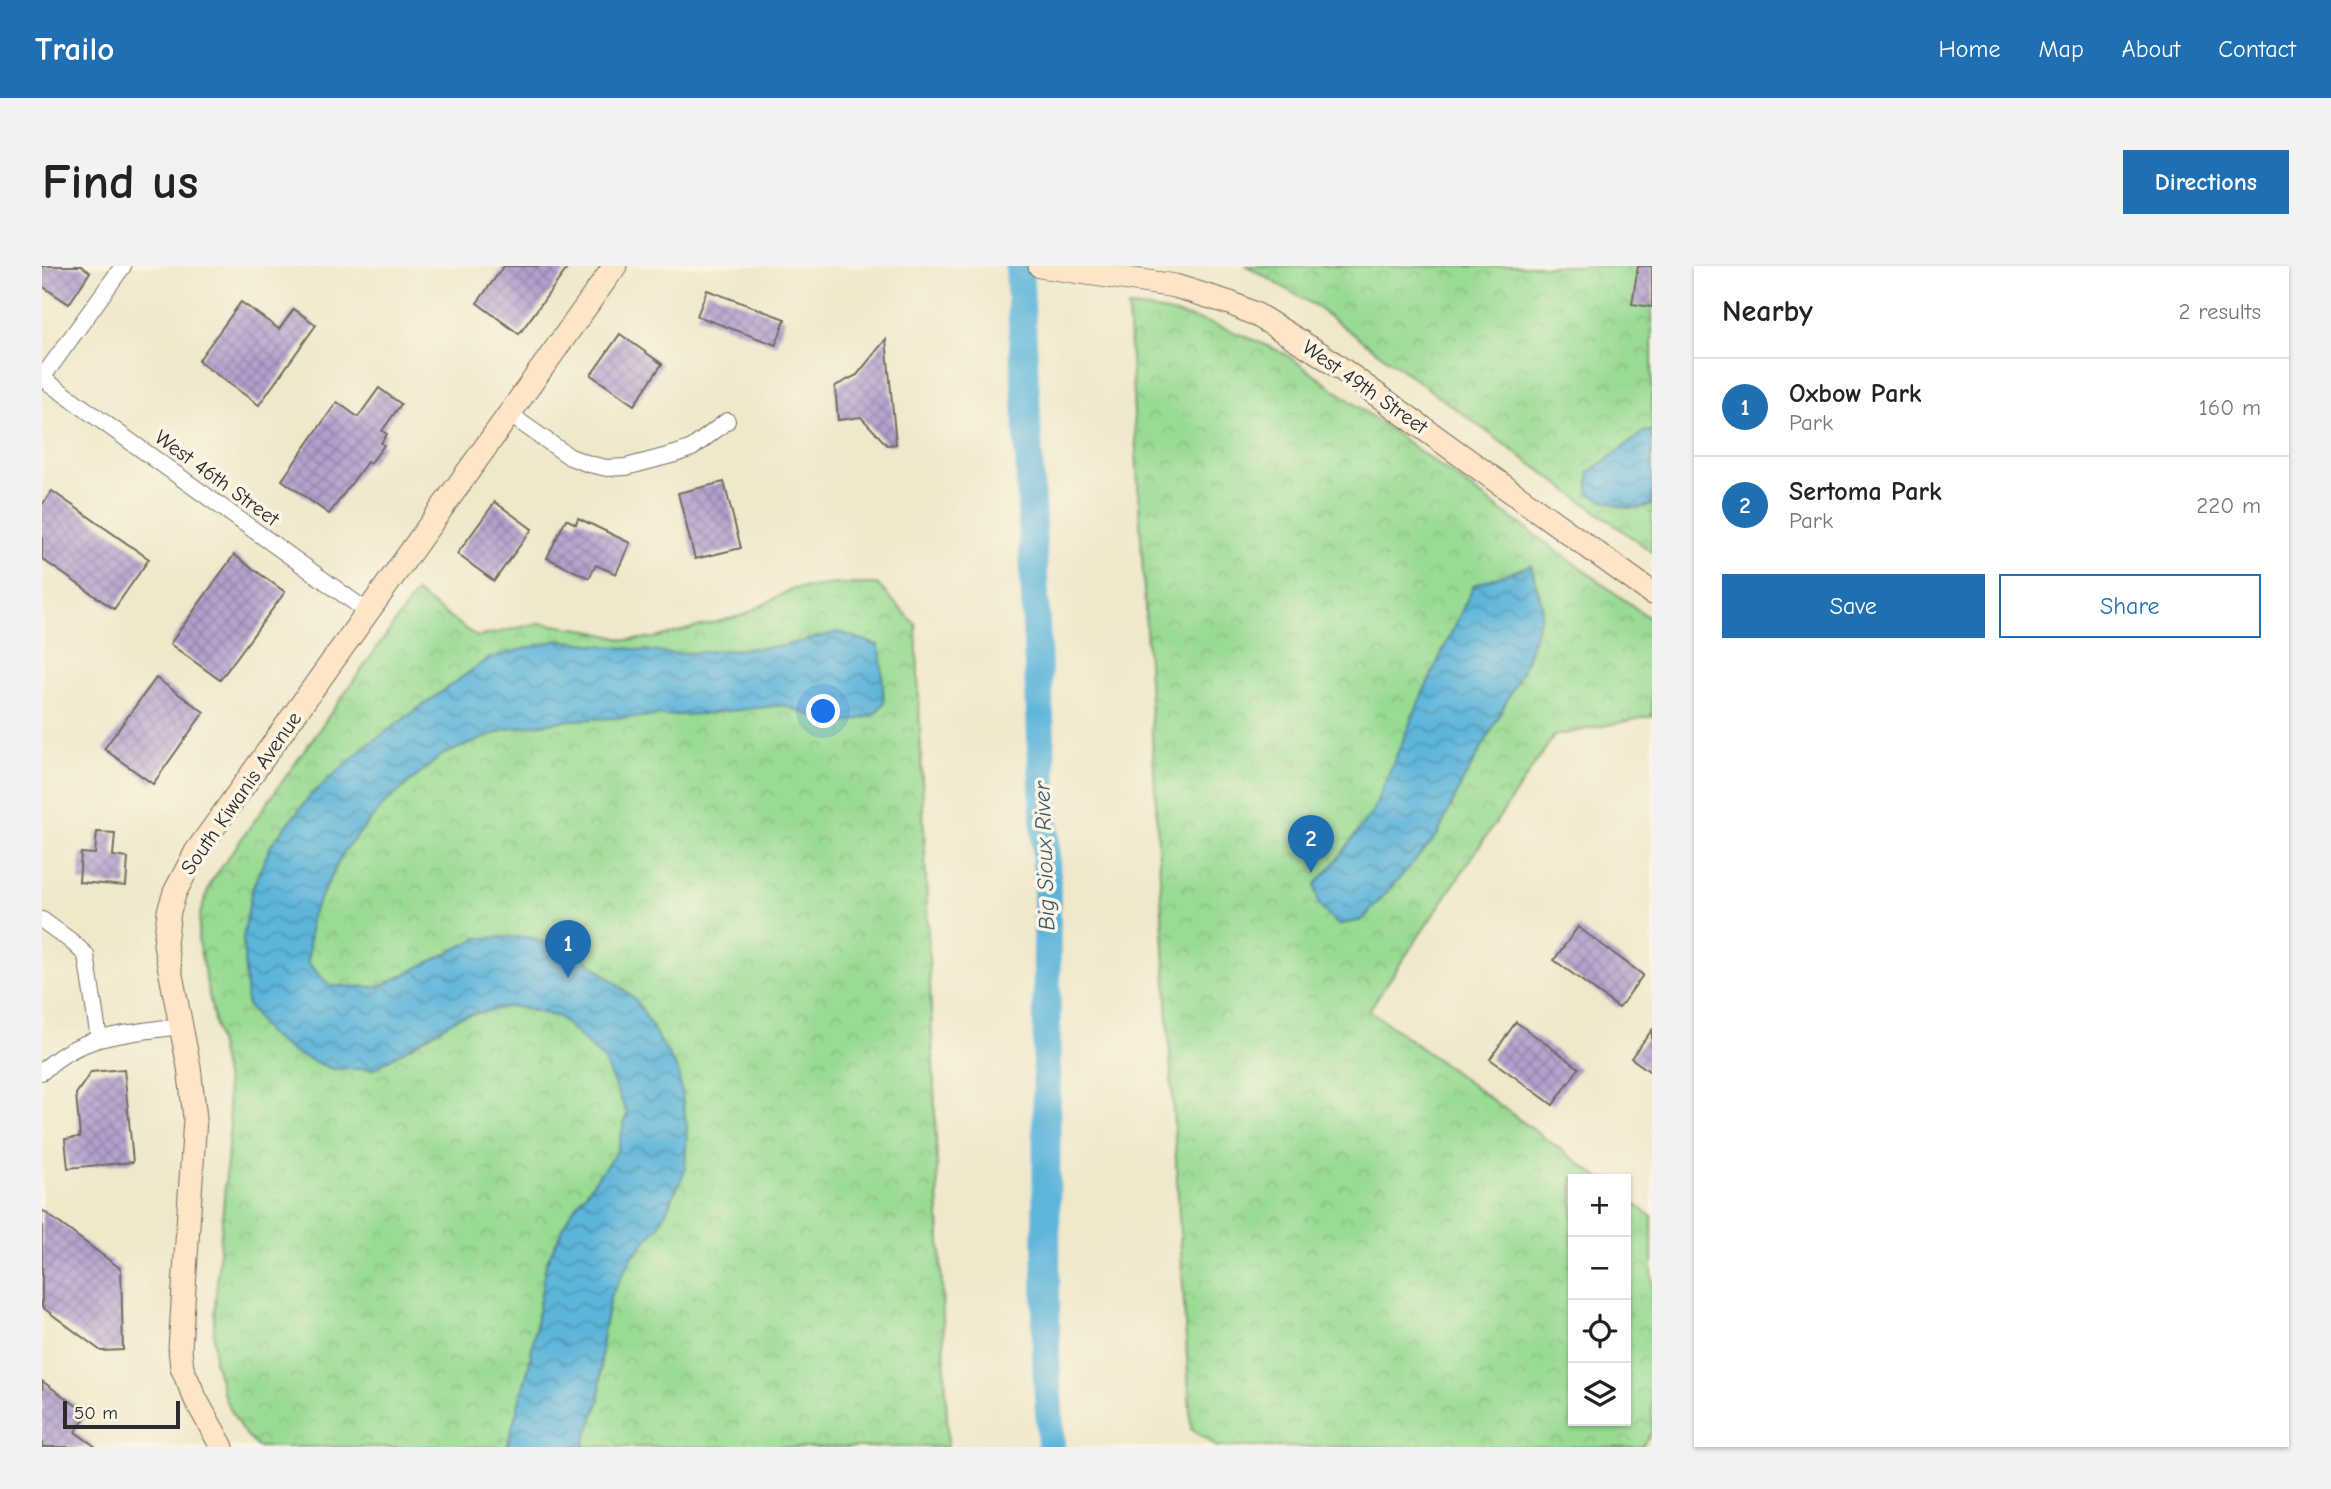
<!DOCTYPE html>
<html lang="en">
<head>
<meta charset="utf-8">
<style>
  body { margin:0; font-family:"Comic Neue",sans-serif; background:#f2f2f2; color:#222 }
  .controls { position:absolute; right:21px; bottom:21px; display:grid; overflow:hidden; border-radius:0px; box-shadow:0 2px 5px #0004 }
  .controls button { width:63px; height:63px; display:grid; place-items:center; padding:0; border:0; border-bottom:2px solid #e0e0e0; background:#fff; color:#222; font:35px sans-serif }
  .scale { position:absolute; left:21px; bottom:18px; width:117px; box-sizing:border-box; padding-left:7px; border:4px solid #2b2b2b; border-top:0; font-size:19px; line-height:24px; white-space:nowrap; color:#2b2b2b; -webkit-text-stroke:5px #fcf5e5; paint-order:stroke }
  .you { position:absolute; left:782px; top:446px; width:24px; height:24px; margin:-18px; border:5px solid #fff; border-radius:50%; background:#1a73e8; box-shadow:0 0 0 10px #1a73e833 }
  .badge { display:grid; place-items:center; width:46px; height:46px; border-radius:50%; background:#1f6fb2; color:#fff; font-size:23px; font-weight:700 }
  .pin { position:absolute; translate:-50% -58px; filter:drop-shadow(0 2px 4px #0008) }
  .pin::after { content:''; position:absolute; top:37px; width:24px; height:21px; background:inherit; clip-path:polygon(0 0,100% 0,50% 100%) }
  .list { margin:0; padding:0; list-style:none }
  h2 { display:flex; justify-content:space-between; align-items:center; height:91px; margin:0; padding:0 28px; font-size:30px }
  h2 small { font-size:23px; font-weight:400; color:#767676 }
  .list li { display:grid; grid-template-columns:46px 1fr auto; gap:21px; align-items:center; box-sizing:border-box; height:98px; padding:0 28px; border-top:2px solid #e0e0e0 }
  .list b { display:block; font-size:26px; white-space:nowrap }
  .list p { margin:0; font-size:23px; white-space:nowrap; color:#767676 }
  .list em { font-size:23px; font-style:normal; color:#767676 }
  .actions { display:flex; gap:14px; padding:21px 28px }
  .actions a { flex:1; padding:16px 0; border:2px solid #1f6fb2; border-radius:0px; text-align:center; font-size:24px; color:#1f6fb2 }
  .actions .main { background:#1f6fb2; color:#fff }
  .icon { flex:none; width:38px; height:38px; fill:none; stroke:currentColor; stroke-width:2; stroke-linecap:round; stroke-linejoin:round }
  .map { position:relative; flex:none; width:1610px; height:1181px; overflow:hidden; border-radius:0px }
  header { display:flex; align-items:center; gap:42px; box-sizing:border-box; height:98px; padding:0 35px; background:#1f6fb2; color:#fff }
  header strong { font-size:33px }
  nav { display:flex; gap:38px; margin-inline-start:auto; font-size:24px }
  .intro { display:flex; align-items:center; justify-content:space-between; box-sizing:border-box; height:168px; padding:0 42px }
  h1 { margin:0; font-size:49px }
  .button { padding:18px 32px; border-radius:0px; background:#1f6fb2; color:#fff; font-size:24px; font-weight:700 }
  main { display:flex; gap:42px; padding:0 42px }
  aside { flex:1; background:#fff; border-radius:0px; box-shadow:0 2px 5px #0004 }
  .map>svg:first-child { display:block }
</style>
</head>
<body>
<header>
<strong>Trailo</strong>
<nav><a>Home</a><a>Map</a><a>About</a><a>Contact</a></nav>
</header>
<div class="intro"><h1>Find us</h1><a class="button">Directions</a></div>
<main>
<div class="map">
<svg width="1610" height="1181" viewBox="0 0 1610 1181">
  <defs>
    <pattern id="park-crowns" width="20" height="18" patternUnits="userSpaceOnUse" patternTransform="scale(1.75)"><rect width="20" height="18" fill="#99db93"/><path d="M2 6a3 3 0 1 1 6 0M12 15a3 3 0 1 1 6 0" fill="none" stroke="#84bc7f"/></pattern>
    <pattern id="water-waves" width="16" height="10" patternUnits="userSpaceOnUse" patternTransform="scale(1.75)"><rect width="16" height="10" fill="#5db5da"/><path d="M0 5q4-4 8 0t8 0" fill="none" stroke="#4d93b1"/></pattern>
    <pattern id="building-cross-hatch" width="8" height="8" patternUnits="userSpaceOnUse" patternTransform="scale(1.75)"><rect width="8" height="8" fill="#b49fcd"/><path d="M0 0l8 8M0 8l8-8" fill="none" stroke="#9382a7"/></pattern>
  </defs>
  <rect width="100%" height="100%" fill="#fcf5e5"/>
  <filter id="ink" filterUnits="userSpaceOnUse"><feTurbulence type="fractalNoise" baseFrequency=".0143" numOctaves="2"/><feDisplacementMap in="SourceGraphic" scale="14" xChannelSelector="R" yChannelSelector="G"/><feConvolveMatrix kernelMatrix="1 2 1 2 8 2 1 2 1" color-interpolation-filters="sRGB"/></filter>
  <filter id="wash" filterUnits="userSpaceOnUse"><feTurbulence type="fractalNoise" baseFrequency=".00686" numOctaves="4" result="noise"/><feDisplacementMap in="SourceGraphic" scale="28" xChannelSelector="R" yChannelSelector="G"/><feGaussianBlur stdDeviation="1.57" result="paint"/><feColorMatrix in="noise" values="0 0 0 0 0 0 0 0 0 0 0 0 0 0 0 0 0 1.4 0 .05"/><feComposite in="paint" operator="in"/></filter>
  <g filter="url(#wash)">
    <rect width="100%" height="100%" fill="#f0e8cb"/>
    <path fill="url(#park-crowns)" stroke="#62835f" stroke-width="2" d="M 1205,0 L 1610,0 L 1610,286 L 1273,40 Z
      M 1086,41 C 1142,44 1195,65 1245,89 L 1610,354 L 1610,450 L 1512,470 L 1327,744 L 1559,913 L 1531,913 L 1531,1155 L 1584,1155 L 1584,931 L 1610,951 L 1610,1166 L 1599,1181 L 1175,1181 L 1149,1163 Z
      M 795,318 L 835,318 L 874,359 L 906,1181 L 215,1181 L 199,1163 L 183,1133 L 172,1094 L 172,1052 L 188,858 L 184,815 L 156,673 L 158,648 L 169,616 L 374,327 L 435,371 L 498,357 L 545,364 L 584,374 L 612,372 L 702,349 L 750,323 Z"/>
    <path fill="url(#water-waves)" stroke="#447082" stroke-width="2" d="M 1610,165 L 1610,238 C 1584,248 1571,237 1547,228 L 1547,207 L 1602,166 Z
      M 1489,299 L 1500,339 L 1498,354 L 1481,403 L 1445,473 L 1421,515 L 1395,570 L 1320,654 L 1296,659 L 1277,640 L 1273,619 L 1294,595 L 1331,545 L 1380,429 L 1432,319 Z
      M 797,366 L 836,379 L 839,389 L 842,437 L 832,449 L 795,459 L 741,439 L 662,448 L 529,454 L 465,463 L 400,489 L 341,539 L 302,585 L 269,650 L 266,697 L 288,720 L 337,721 L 436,672 L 488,671 L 540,690 L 594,734 L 636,805 L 645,862 L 643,905 L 617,960 L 590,991 L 568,1031 L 560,1073 L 558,1134 L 542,1176 L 543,1181 L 465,1181 L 487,1100 L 504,997 L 528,948 L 575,885 L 585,847 L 561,793 L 517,751 L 469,740 L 417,751 L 332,803 L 290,803 L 252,787 L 226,768 L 205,739 L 201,672 L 210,623 L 229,579 L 269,529 L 324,480 L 447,392 L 516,374 L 632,388 L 739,380 Z"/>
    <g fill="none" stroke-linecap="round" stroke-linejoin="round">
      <path stroke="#5db5da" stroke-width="28" d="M 977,0 L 987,192 L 1005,614 L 1004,1095 L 1009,1181"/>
    </g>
    <g id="blocks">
      <path fill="url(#building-cross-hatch)" d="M 0,0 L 39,0 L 48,6 L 27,38 L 0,20 Z
        M 462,0 L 527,0 L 477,68 L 435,37 Z
        M 1596,0 L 1610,0 L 1610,41 L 1590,38 Z
        M 665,24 L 743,53 L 734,79 L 655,50 Z
        M 199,36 L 237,63 L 252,43 L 274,59 L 217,139 L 156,95 Z
        M 578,68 L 620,98 L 592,139 L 549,109 Z
        M 844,73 L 854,178 L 845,179 L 819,151 L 796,154 L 793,120 L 815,109 Z
        M 337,122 L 359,138 L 340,165 L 345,168 L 339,177 L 342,179 L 328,198 L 325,196 L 287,248 L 240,214 L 295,136 L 316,151 Z
        M 682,216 L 699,282 L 653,293 L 636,227 Z
        M 10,225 L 107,293 L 72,343 L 0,293 L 0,239 Z
        M 453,236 L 490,263 L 452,315 L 415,288 Z
        M 536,252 L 588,277 L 574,308 L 554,299 L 547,312 L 505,292 L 524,253 L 534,258 Z
        M 192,289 L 243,326 L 178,414 L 128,378 Z
        M 114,412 L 162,446 L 111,518 L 62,483 Z
        M 55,566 L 73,567 L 71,590 L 86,592 L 84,620 L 37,616 L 39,587 L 53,588 Z
        M 1536,661 L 1601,709 L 1577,742 L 1512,694 Z
        M 1474,756 L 1537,802 L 1511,839 L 1448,793 Z
        M 1610,764 L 1610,807 L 1589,792 Z
        M 82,803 L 91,896 L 26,902 L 23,873 L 38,871 L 34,828 L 49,806 Z
        M 0,944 L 79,1003 L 81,1084 L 59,1085 L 0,1041 Z
        M 0,1115 L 46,1148 L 33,1166 L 54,1181 L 0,1181 Z"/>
    </g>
  </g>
  <g filter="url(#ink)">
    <use href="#blocks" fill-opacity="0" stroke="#706d63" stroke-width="2"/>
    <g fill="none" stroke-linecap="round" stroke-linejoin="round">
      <g stroke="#706d63" stroke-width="18">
        <path id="street" d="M 0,112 L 326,346
          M 0,112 L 81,0
          M 467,148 L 528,191 L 547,198 L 565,202 L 584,201 L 633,188 L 650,182 L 685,155
          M 0,654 L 29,675 L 44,689 L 57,773
          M 0,806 C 38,767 87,768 138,760"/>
      </g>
      <g stroke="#706d63" stroke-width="25">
        <path id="secondary" d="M 998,0 L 1133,20 L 1188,37 L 1215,49 L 1280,89 L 1610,327
          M 180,1181 L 154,1134 L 140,1102 L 138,1083 L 153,852 L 147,801 L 123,678 L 127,645 L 133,626 L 154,586 L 573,0"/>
      </g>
      <use href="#street" stroke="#fff" stroke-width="16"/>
      <use href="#secondary" stroke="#fde5c5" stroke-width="23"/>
    </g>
  </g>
  <g text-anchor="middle" stroke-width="7" stroke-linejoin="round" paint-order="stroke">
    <g font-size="21" fill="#2b2b2b" stroke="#fcf5e5">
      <text transform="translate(1323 121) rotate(35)" y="7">West 49th Street</text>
      <text transform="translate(175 212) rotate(36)" y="7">West 46th Street</text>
      <text transform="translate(199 527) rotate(-55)" y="7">South Kiwanis Avenue</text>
    </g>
    <g font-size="23" font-style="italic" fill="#3c5b68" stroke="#fcf5e5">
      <text transform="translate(1002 590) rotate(-92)" y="8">Big Sioux River</text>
    </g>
  </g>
</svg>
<div class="controls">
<button>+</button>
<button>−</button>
<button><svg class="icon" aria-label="locate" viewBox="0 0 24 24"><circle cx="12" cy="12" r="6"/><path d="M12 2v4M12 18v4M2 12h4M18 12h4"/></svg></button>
<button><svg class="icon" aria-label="layers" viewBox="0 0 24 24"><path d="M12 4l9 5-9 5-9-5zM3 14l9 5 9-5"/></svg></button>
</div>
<div class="scale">50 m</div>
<div class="you"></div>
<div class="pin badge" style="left:526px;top:712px">1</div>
<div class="pin badge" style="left:1269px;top:607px">2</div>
</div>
<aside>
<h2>Nearby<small>2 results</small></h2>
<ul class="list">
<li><span class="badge">1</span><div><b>Oxbow Park</b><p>Park</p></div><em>160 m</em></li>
<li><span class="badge">2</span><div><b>Sertoma Park</b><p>Park</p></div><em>220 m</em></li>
</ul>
<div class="actions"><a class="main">Save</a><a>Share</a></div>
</aside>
</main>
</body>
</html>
